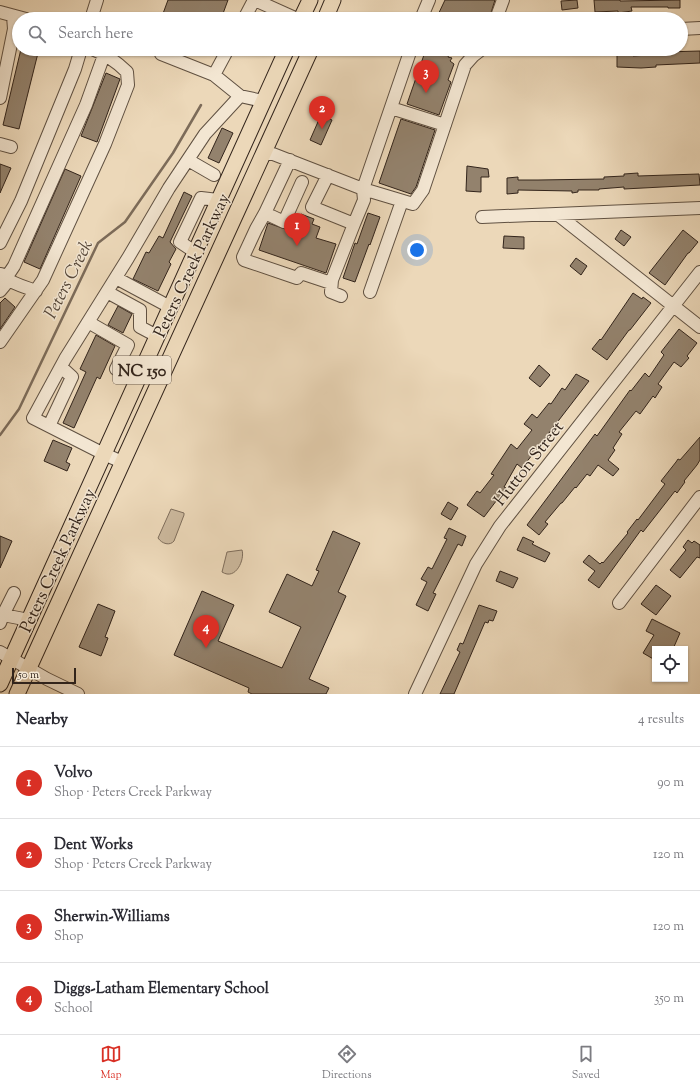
<!DOCTYPE html>
<html lang="en">
<head>
<meta charset="utf-8">
<style>
  body { margin:0; font-family:"Sorts Mill Goudy",serif; background:#f7f7f7; color:#2b2b33 }
  .controls { position:absolute; right:12px; bottom:12px; display:grid; overflow:hidden; border-radius:0px; box-shadow:0 1px 3px #0004 }
  .controls button { width:36px; height:36px; display:grid; place-items:center; padding:0; border:0; border-bottom:1px solid #e1e1e2; background:#fff; color:#2b2b33; font:20px sans-serif }
  .scale { position:absolute; left:12px; bottom:10px; width:64px; box-sizing:border-box; padding-left:4px; border:2px solid #32241b; border-top:0; font-size:11px; line-height:14px; white-space:nowrap; color:#32241b; -webkit-text-stroke:3px #f3e6d2; paint-order:stroke }
  .you { position:absolute; left:417px; top:250px; width:14px; height:14px; margin:-10px; border:3px solid #fff; border-radius:50%; background:#1a73e8; box-shadow:0 0 0 6px #1a73e833 }
  .badge { display:grid; place-items:center; width:26px; height:26px; border-radius:50%; background:#d93025; color:#fff; font-size:13px; font-weight:700 }
  .pin { position:absolute; translate:-50% -33px; filter:drop-shadow(0 1px 2px #0008) }
  .pin::after { content:''; position:absolute; top:21px; width:14px; height:12px; background:inherit; clip-path:polygon(0 0,100% 0,50% 100%) }
  .list { margin:0; padding:0; list-style:none }
  h2 { display:flex; justify-content:space-between; align-items:center; height:52px; margin:0; padding:0 16px; font-size:17px }
  h2 small { font-size:13px; font-weight:400; color:#7c7c81 }
  .list li { display:grid; grid-template-columns:26px 1fr auto; gap:12px; align-items:center; box-sizing:border-box; height:72px; padding:0 16px; border-top:1px solid #e1e1e2 }
  .list b { display:block; font-size:15px; white-space:nowrap }
  .list p { margin:0; font-size:13px; white-space:nowrap; color:#7c7c81 }
  .list em { font-size:13px; font-style:normal; color:#7c7c81 }
  .icon { flex:none; width:22px; height:22px; fill:none; stroke:currentColor; stroke-width:2; stroke-linecap:round; stroke-linejoin:round }
  .map { position:relative; flex:none; width:700px; height:694px; overflow:hidden }
  .search { position:absolute; background:#fff; box-shadow:0 1px 3px #0004; left:12px; right:12px; top:12px; height:44px; display:flex; align-items:center; gap:10px; box-sizing:border-box; padding:0 14px; border-radius:22px; color:#7c7c81; font-size:15px }
  .sheet { height:340px; background:#fff }
  nav { display:flex; justify-content:space-around; align-items:center; box-sizing:border-box; height:56px; border-top:1px solid #e1e1e2; background:#fff; font-size:11px; color:#7c7c81 }
  nav a { display:grid; justify-items:center; gap:2px }
  nav .on { color:#d93025 }
  .map>svg:first-child { display:block }
</style>
</head>
<body>
<div class="map">
<svg width="700" height="694" viewBox="0 0 700 694">
  <rect width="100%" height="100%" fill="#ecd8b9"/>
  <filter id="stains"><feTurbulence type="fractalNoise" baseFrequency=".005" numOctaves="4"/><feColorMatrix values="0 0 0 0 .2 0 0 0 0 .09 0 0 0 0 .02 0 0 0 .5 -.17"/></filter>
  <radialGradient id="worn" r=".72"><stop offset=".6" stop-color="#630" stop-opacity="0"/><stop offset="1" stop-color="#630" stop-opacity=".3"/></radialGradient>
  <path fill="#ccb99e" stroke="#7f6e5c" d="M 171,509 L 184,513 L 184,515 L 174,541 C 170,546 162,544 158,538 Z
    M 242,550 C 245,559 236,581 222,572 L 227,552 Z"/>
  <g fill="none" stroke-linecap="round" stroke-linejoin="round">
    <path stroke="#7c6b59" stroke-width="2.5" d="M 0,435 L 19,409 L 98,243 L 125,222 L 173,153 L 201,105"/>
  </g>
  <path fill="#93826d" stroke="#32241b" d="M 168,0 L 228,0 L 221,19 L 161,19 Z
    M 445,0 L 495,0 L 489,19 L 436,19 Z
    M 577,0 L 578,8 L 562,10 L 561,1 Z
    M 594,0 L 620,0 L 620,1 L 680,0 L 680,8 L 668,8 L 668,7 L 631,7 L 632,11 L 618,13 L 618,11 L 595,12 Z
    M 21,49 L 39,49 L 19,129 L 3,125 Z
    M 426,49 L 451,49 L 448,57 L 452,58 L 450,61 L 454,64 L 448,80 L 451,82 L 439,115 L 407,104 Z
    M 700,51 L 700,63 L 656,65 L 656,67 L 641,68 L 617,67 L 617,55 L 633,55 L 633,56 L 664,54 L 664,52 Z
    M 106,73 L 120,79 L 97,142 L 81,136 Z
    M 321,115 L 332,120 L 321,145 L 310,140 Z
    M 401,119 L 435,130 L 416,187 L 411,194 L 379,183 Z
    M 222,128 L 233,133 L 219,163 L 208,158 Z
    M 0,164 L 11,168 L 0,193 Z
    M 467,166 L 488,169 L 489,177 L 481,177 L 481,192 L 466,191 Z
    M 65,169 L 81,176 L 40,269 L 24,262 Z
    M 638,173 L 638,176 L 699,174 L 700,185 L 624,189 L 624,187 L 599,189 L 599,190 L 578,190 L 578,192 L 572,193 L 572,191 L 518,190 L 518,193 L 507,194 L 507,178 L 518,177 L 518,180 L 538,180 L 604,179 L 604,177 L 624,176 L 624,174 Z
    M 184,192 L 192,196 L 170,242 L 176,249 L 169,262 L 171,264 L 158,291 L 133,279 L 146,252 L 149,253 L 159,236 L 163,238 Z
    M 368,213 L 380,217 L 370,245 L 369,244 L 355,282 L 343,278 L 355,243 L 357,244 Z
    M 301,214 L 314,219 L 312,224 L 320,227 L 316,238 L 336,244 L 326,273 L 259,250 L 268,223 L 285,229 L 290,226 L 292,227 L 295,218 L 299,219 Z
    M 621,230 L 631,237 L 624,246 L 615,239 Z
    M 683,230 L 698,242 L 689,253 L 688,253 L 665,285 L 649,273 Z
    M 504,236 L 524,237 L 524,249 L 503,248 Z
    M 576,258 L 587,266 L 581,275 L 570,266 Z
    M 633,293 L 642,299 L 643,297 L 651,303 L 630,330 L 629,330 L 607,360 L 592,349 L 600,339 L 601,340 Z
    M 5,298 L 15,307 L 0,329 L 0,303 Z
    M 118,306 L 132,314 L 123,333 L 108,325 Z
    M 679,329 L 697,343 L 687,356 L 689,358 L 681,367 L 674,362 L 658,384 L 662,387 L 655,398 L 653,396 L 640,414 L 636,411 L 619,432 L 622,434 L 613,448 L 615,450 L 608,460 L 619,469 L 613,476 L 598,465 L 590,476 L 587,474 L 576,488 L 575,487 L 562,503 L 561,503 L 545,522 L 548,524 L 539,535 L 527,525 L 595,434 L 597,436 L 630,390 L 631,391 L 645,373 L 649,377 L 664,355 L 661,352 Z
    M 96,335 L 115,346 L 100,379 L 97,377 L 74,428 L 63,423 L 86,372 L 80,369 Z
    M 539,365 L 550,375 L 540,387 L 529,378 Z
    M 576,374 L 589,381 L 522,468 L 517,464 L 504,487 L 506,488 L 484,517 L 467,505 L 477,491 L 480,493 L 494,475 L 491,474 L 511,444 L 517,449 L 532,430 L 524,424 L 532,414 L 537,418 L 549,403 L 551,404 L 562,388 L 565,390 Z
    M 700,437 L 700,460 L 697,465 L 684,481 L 685,482 L 677,493 L 675,491 L 643,532 L 641,530 L 599,588 L 588,580 L 595,571 L 583,562 L 589,555 L 600,564 L 602,562 L 603,563 L 628,533 L 627,532 L 637,519 L 638,520 L 665,484 L 661,481 L 676,462 L 678,459 L 680,460 Z
    M 53,440 L 72,448 L 66,462 L 70,464 L 67,471 L 44,461 Z
    M 448,502 L 458,508 L 451,520 L 441,514 Z
    M 449,528 L 466,536 L 462,546 L 458,544 L 433,593 L 436,594 L 428,611 L 416,605 L 427,582 L 421,579 L 428,567 L 432,569 L 447,539 L 444,538 Z
    M 333,531 L 360,543 L 338,592 L 346,596 L 309,679 L 329,688 L 326,694 L 252,694 L 248,692 L 249,688 L 174,655 L 202,591 L 234,605 L 218,641 L 282,668 L 301,627 L 269,612 L 287,574 L 312,586 L 319,571 L 316,570 Z
    M 0,536 L 12,541 L 0,568 Z
    M 523,537 L 534,542 L 532,544 L 550,553 L 545,562 L 517,550 Z
    M 688,540 L 692,543 L 694,541 L 700,545 L 700,558 L 697,557 L 680,578 L 670,570 L 686,550 L 683,547 Z
    M 500,571 L 518,578 L 513,588 L 496,581 Z
    M 656,585 L 671,596 L 656,615 L 641,604 Z
    M 98,604 L 115,611 L 105,637 L 108,638 L 101,656 L 79,647 Z
    M 479,605 L 497,611 L 493,621 L 489,620 L 488,623 L 485,622 L 454,694 L 440,694 L 460,652 L 457,650 L 460,643 L 463,644 Z
    M 652,619 L 680,633 L 673,649 L 655,649 L 655,660 L 643,653 L 654,635 L 646,631 Z"/>
  <g fill="none" stroke-linecap="round" stroke-linejoin="round">
    <g stroke="#605142" stroke-width="14">
      <path id="minor" d="M 255,0 L 297,19
        M 0,12 L 26,19
        M 91,19 L 97,0
        M 244,19 L 254,0
        M 421,19 L 429,0
        M 496,19 L 503,0
        M 681,29 L 700,28
        M 163,49 L 161,54 L 214,75 L 240,96
        M 214,75 L 228,49
        M 0,98 L 14,29 L 13,16
        M 391,108 L 445,125
        M 0,144 L 11,147
        M 263,154 L 273,154 L 363,189 L 411,49
        M 188,160 L 214,175
        M 290,160 L 265,213 L 284,222 L 302,182
        M 328,175 L 312,207 L 354,224 L 364,200 L 363,189 L 413,204 L 423,190 L 465,65 L 473,56 L 482,49
        M 265,213 L 256,229 L 243,257 L 244,260 L 297,278 L 301,273 L 331,283
        M 557,214 L 700,327
        M 482,217 L 700,208
        M 0,243 L 21,201 L 75,69 L 81,49
        M 195,252 L 180,242 L 201,198 L 218,200
        M 116,278 L 170,307
        M 0,291 L 5,285 L 4,277 L 1,274
        M 36,291 C 25,287 13,284 4,277 L 10,272 L 14,266 L 86,105 L 104,55
        M 107,292 L 140,310 L 140,327 L 157,336
        M 370,292 L 402,201
        M 341,296 L 331,292 L 332,280 L 354,224
        M 88,322 L 128,345 L 116,369 L 138,378
        M 0,342 L 43,280 L 105,144 L 128,85 L 127,72 C 117,62 105,54 92,49
        M 49,426 L 72,377 L 61,367
        M 122,462 L 104,454 L 33,418 L 65,359 L 128,258 L 169,188 L 205,134 L 240,96 L 263,101
        M 619,603 L 700,497
        M 0,615 L 3,615 L 14,593
        M 0,623 L 3,615 L 29,620
        M 0,652 L 47,679 L 78,694
        M 415,694 L 476,564 L 500,526 L 700,272"/>
    </g>
    <g stroke="#32241b" stroke-width="17">
      <path id="major" d="M 301,19 L 310,0
        M 325,19 L 333,0
        M 0,684 L 287,49
        M 17,694 L 311,49"/>
    </g>
    <use href="#minor" stroke="#f3e6d2" stroke-width="12"/>
    <use href="#major" stroke="#ecd8b9" stroke-width="15"/>
  </g>
  <g text-anchor="middle" stroke-width="3" stroke-linejoin="round" paint-order="stroke">
    <rect fill="#f3e6d2" stroke="#6c5e52" stroke-width="1" x="113" y="356" width="58" height="28" rx="3"/>
    <g font-size="16" font-weight="bold" fill="#32241b">
      <text x="142" y="376">NC 150</text>
    </g>
    <g font-size="17" fill="#32241b" stroke="#f3e6d2">
      <text transform="translate(191 265) rotate(-65)" y="6">Peters Creek Parkway</text>
      <text transform="translate(528 463) rotate(-52)" y="6">Hutton Street</text>
      <text transform="translate(57 560) rotate(-65)" y="6">Peters Creek Parkway</text>
    </g>
    <g font-size="18" font-style="italic" fill="#57483a" stroke="#f3e6d2">
      <text transform="translate(68 279) rotate(-63)" y="6">Peters Creek</text>
    </g>
  </g>
  <rect width="100%" height="100%" filter="url(#stains)"/>
  <rect width="100%" height="100%" fill="url(#worn)"/>
</svg>
<div class="controls">
<button><svg class="icon" aria-label="locate" viewBox="0 0 24 24"><circle cx="12" cy="12" r="6"/><path d="M12 2v4M12 18v4M2 12h4M18 12h4"/></svg></button>
</div>
<div class="scale">50 m</div>
<div class="you"></div>
<div class="pin badge" style="left:297px;top:246px">1</div>
<div class="pin badge" style="left:322px;top:129px">2</div>
<div class="pin badge" style="left:426px;top:93px">3</div>
<div class="pin badge" style="left:206px;top:648px">4</div>
<div class="search"><svg class="icon" aria-label="search" viewBox="0 0 24 24"><circle cx="10" cy="10" r="6"/><path d="M15 15l6 6"/></svg>Search here</div>
</div>
<section class="sheet">
<h2>Nearby<small>4 results</small></h2>
<ul class="list">
<li><span class="badge">1</span><div><b>Volvo</b><p>Shop · Peters Creek Parkway</p></div><em>90 m</em></li>
<li><span class="badge">2</span><div><b>Dent Works</b><p>Shop · Peters Creek Parkway</p></div><em>120 m</em></li>
<li><span class="badge">3</span><div><b>Sherwin-Williams</b><p>Shop</p></div><em>120 m</em></li>
<li><span class="badge">4</span><div><b>Diggs-Latham Elementary School</b><p>School</p></div><em>350 m</em></li>
</ul>
</section>
<nav>
<a class="on"><svg class="icon" aria-label="map" viewBox="0 0 24 24"><path d="M3 6l6-2 6 2 6-2v14l-6 2-6-2-6 2zM9 4v14M15 6v14"/></svg>Map</a>
<a><svg class="icon" aria-label="directions" viewBox="0 0 24 24"><path d="M12 3l9 9-9 9-9-9zM9 14v-3h6M13 9l2 2-2 2"/></svg>Directions</a>
<a><svg class="icon" aria-label="saved" viewBox="0 0 24 24"><path d="M7 4h10v16l-5-4-5 4z"/></svg>Saved</a>
</nav>
</body>
</html>
